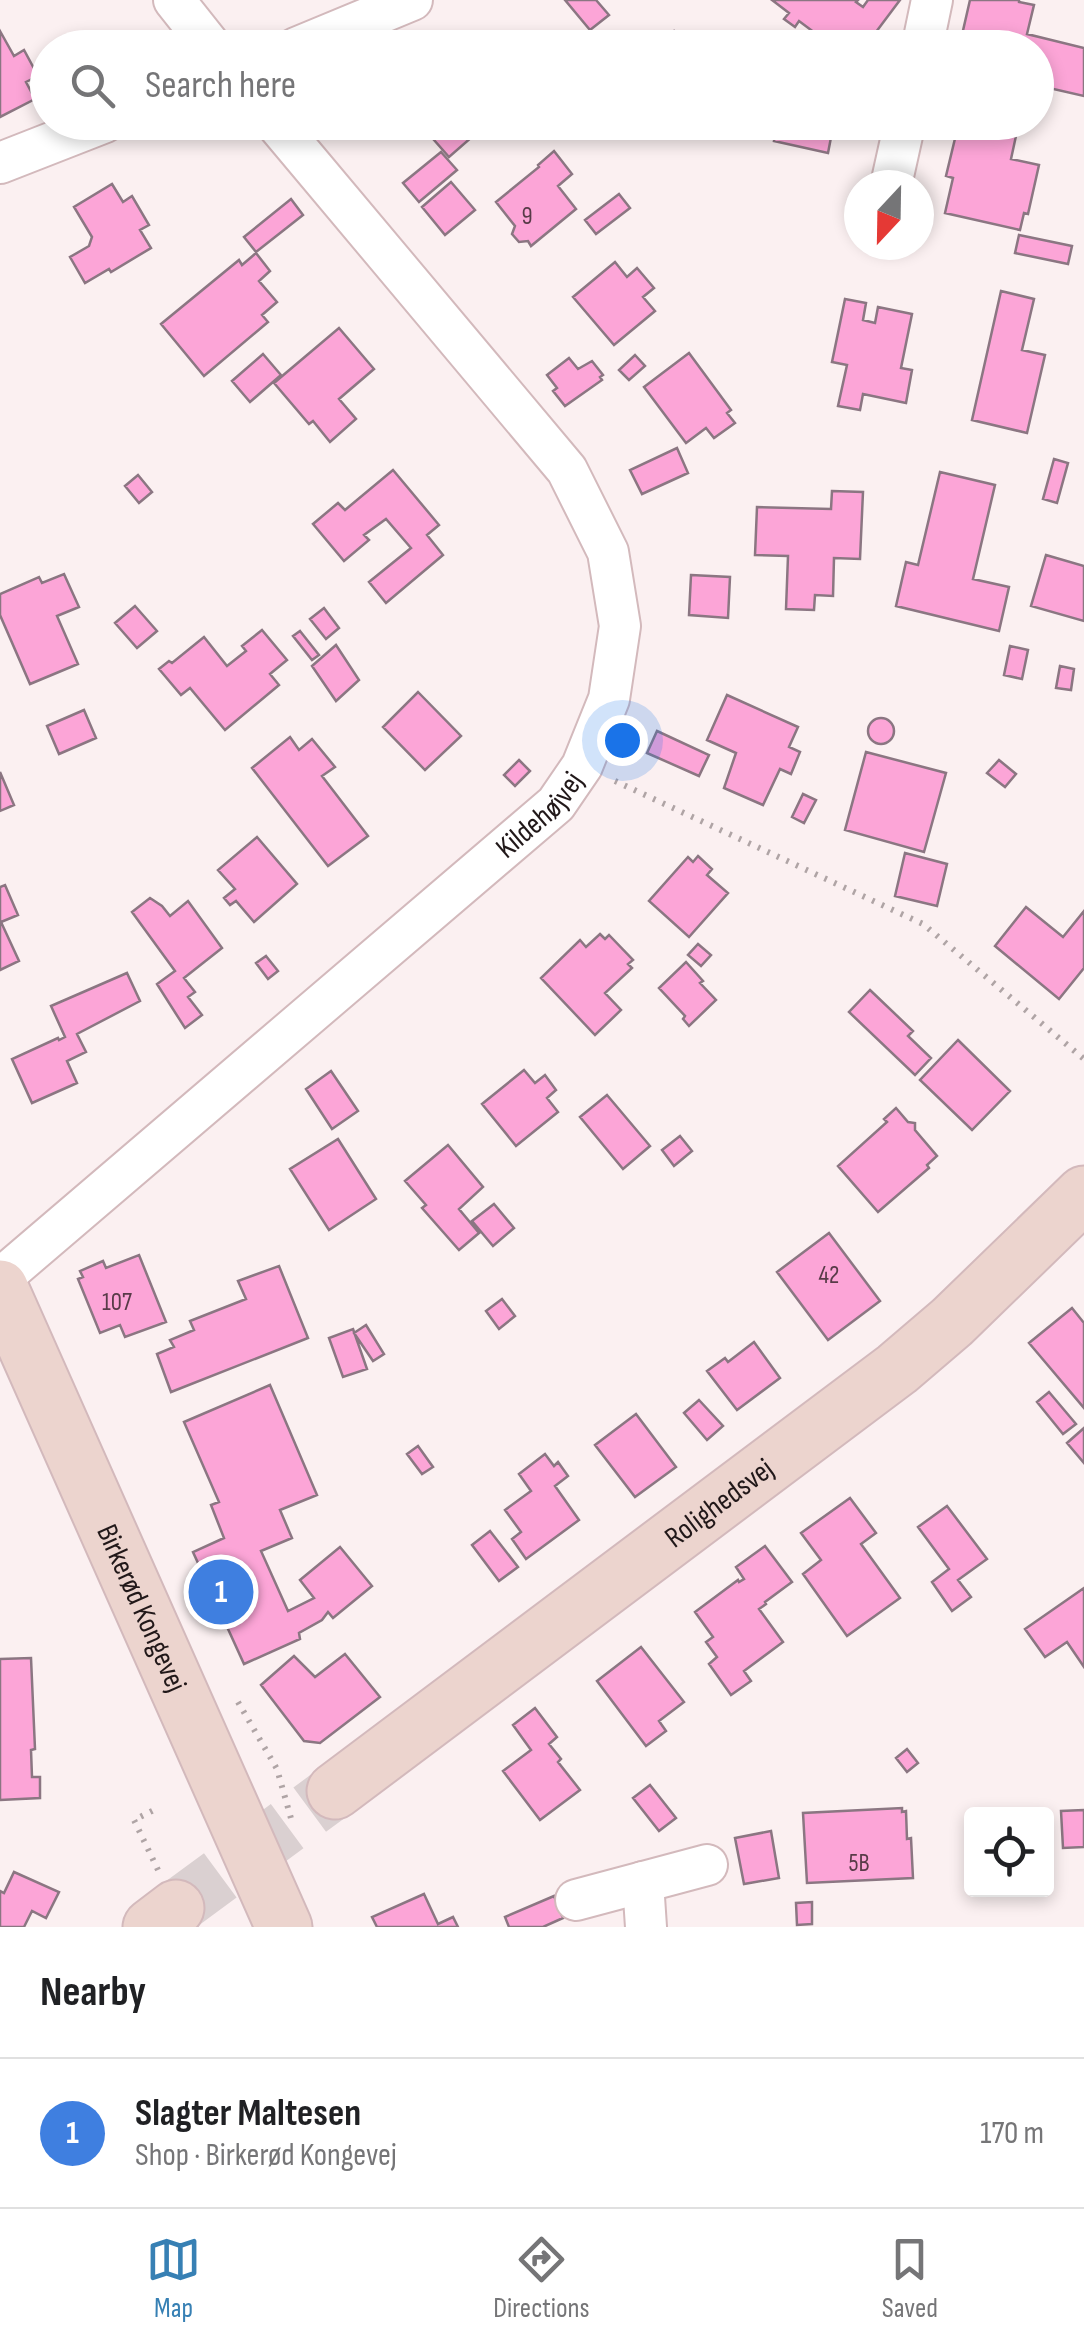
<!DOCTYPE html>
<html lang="en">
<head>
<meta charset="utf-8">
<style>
  body { margin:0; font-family:"Sofia Sans Condensed",sans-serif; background:#f2f2f2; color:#202124 }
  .controls { position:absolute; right:30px; bottom:30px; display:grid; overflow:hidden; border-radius:10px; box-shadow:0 5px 15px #0003 }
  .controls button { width:90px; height:90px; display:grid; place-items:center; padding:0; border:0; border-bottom:2px solid #e0e0e0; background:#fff; color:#202124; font:50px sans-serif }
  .compass { position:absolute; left:844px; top:170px; width:90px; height:90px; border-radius:50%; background:#fff; box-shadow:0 5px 15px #0003; rotate:202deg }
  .you { position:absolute; left:622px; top:740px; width:35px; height:35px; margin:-25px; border:8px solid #fff; border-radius:50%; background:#1a73e8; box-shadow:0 0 0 15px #1a73e833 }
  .badge { display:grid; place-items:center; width:65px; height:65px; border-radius:50%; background:#3780b4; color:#fff; font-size:32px; font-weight:700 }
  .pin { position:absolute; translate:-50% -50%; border:5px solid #fff; box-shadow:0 2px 10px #0006 }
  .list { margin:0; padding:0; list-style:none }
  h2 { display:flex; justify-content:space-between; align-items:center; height:130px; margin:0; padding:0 40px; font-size:42px }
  h2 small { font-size:32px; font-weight:400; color:#757577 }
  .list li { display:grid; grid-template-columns:65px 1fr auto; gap:30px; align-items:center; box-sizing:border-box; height:150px; padding:0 40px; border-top:2px solid #e0e0e0 }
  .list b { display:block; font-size:38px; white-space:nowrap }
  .list p { margin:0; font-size:32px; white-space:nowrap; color:#757577 }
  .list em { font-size:32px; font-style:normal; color:#757577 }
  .icon { flex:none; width:55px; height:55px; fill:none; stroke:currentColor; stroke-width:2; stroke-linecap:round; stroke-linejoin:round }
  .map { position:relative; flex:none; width:1084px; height:1927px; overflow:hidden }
  .search { position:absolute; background:#fff; box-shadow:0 5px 15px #0003; left:30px; right:30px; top:30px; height:110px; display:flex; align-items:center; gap:25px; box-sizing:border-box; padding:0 35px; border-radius:55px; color:#757577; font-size:38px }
  .sheet { height:280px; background:#fff }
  nav { display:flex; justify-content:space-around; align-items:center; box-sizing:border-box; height:140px; border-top:2px solid #e0e0e0; background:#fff; font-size:28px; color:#757577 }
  nav a { display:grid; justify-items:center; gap:5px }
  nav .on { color:#3780b4 }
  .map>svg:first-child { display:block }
</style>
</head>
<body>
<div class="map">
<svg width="1084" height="1927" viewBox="0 0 1084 1927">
  <rect width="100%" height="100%" fill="#fbf0f1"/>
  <path fill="#fca5d7" stroke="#8b7682" stroke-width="2.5" d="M 565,0 L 596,0 L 609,15 L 590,30 Z
    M 772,0 L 858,0 L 856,2 L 863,7 L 868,0 L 900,0 L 864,48 L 835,48 L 799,21 L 795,27 L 784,19 L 789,13 Z
    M 970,0 L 1019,0 L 1019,2 L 1034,5 L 1027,34 L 1084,48 L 1084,96 L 1036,85 L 1036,48 L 959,48 Z
    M 0,31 L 14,56 L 24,50 L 38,76 L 26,82 L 35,99 L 0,117 Z
    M 674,31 L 687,48 L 653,48 Z
    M 422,122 L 488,122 L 488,123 L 449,157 L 420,124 Z
    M 778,122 L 834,122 L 828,153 L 774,141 Z
    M 959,122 L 1019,122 L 1011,159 L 1039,165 L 1028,214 L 1024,213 L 1020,230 L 945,213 L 953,178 L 946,176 Z
    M 554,151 L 572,174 L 558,186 L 576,209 L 531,246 L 528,241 L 519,242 L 512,234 L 515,226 L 496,202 L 539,167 L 538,165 Z
    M 441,152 L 457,170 L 419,202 L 403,183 Z
    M 451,182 L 475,210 L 445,235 L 422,207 Z
    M 112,184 L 123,202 L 132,196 L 149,225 L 140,230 L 151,248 L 111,272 L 109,269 L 85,283 L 70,257 L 89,246 L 92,237 L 74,207 Z
    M 619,194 L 630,208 L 596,234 L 585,220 Z
    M 291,199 L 303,215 L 256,252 L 244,237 Z
    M 1019,235 L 1072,246 L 1068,264 L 1015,253 Z
    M 256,253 L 270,271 L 259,281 L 277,302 L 262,315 L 268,322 L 204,376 L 161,324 L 239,260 L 242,265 Z
    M 615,262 L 627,277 L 637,268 L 654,288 L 643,297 L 655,311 L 614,345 L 573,297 Z
    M 1001,291 L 1034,299 L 1022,350 L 1045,355 L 1027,433 L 972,420 Z
    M 845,299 L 866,303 L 863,320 L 875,323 L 878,307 L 912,314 L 901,368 L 912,370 L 906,403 L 863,394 L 860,410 L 838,406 L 847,365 L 832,362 Z
    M 339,328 L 374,369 L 339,399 L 356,419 L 330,442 L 313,421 L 309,424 L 274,383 Z
    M 689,353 L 731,410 L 727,413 L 735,423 L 714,438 L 706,428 L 686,443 L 644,387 Z
    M 263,354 L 281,375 L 250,402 L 232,381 Z
    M 635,355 L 645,366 L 629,380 L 619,370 Z
    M 569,358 L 578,369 L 592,361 L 603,375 L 600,377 L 602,380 L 565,406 L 553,391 L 557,388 L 547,375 Z
    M 677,448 L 688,473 L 642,494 L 630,470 Z
    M 1054,459 L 1068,463 L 1057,503 L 1043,499 Z
    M 393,470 L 439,525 L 427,535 L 443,555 L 386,603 L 369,582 L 411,548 L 386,519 L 364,535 L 369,540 L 344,561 L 313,524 L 338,503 L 345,510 Z
    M 940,472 L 995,485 L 973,579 L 1009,587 L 999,631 L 896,606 L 906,562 L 918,565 Z
    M 138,475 L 152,492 L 139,503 L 125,486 Z
    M 832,491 L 863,492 L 860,559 L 834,558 L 833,596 L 815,595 L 814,610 L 786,609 L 788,556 L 755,555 L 757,507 L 831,509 Z
    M 1046,555 L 1084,566 L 1084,621 L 1031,606 Z
    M 64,574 L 79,607 L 57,616 L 78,664 L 30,684 L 0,615 L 0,594 L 39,577 L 42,583 Z
    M 691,575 L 730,577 L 728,618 L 689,615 Z
    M 135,606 L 157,631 L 137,648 L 115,623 Z
    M 324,608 L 339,628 L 326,639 L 310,619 Z
    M 262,630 L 287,660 L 270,674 L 279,685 L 225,730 L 190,688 L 181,695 L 159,669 L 169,661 L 172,663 L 204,637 L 227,666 L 246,651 L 242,646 Z
    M 300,631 L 319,655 L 312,660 L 293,636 Z
    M 336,645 L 359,680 L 336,701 L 312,666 Z
    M 1010,646 L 1028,650 L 1022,679 L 1004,675 Z
    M 1060,666 L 1074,669 L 1071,690 L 1056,688 Z
    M 418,692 L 461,736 L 425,770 L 383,727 Z
    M 727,695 L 798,727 L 789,747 L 800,752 L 791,774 L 780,769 L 763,805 L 724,788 L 736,753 L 707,740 Z
    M 84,710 L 96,738 L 59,754 L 47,726 Z
    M868 731a13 13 0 1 1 26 0a13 13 0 1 1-26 0Z
    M 657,731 L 709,755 L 699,776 L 647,753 Z
    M 290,737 L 299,750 L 312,739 L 335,767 L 322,776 L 368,836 L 328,866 L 252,768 Z
    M 866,752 L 946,773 L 924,852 L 845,830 Z
    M 519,760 L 530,771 L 515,786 L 504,775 Z
    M 999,760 L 1016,774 L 1005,787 L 987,773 Z
    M 0,772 L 14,805 L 0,811 Z
    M 803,794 L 816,800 L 804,823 L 792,817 Z
    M 257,837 L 297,884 L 254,922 L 236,901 L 230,905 L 224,898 L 235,889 L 218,870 Z
    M 905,853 L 947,864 L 937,906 L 895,896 Z
    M 698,856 L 712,869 L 707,875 L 728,893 L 689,937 L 649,901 L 688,857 L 693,862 Z
    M 5,885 L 18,915 L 1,922 L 19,961 L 0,970 L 0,887 Z
    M 150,898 L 162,906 L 170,916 L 188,901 L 222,948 L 184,978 L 195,992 L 188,997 L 202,1015 L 185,1028 L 157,984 L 175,971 L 132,912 Z
    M 1026,907 L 1063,937 L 1084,911 L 1084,968 L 1059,999 L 995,946 Z
    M 600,934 L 605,939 L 609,935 L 633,960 L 628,964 L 632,968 L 605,993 L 621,1010 L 595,1035 L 541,978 L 580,940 L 586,947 Z
    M 698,944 L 711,955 L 701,966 L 688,955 Z
    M 266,956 L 278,971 L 268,979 L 256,963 Z
    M 686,962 L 703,981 L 700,983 L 716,1000 L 689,1026 L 683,1019 L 685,1016 L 659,988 Z
    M 127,973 L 140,1001 L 77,1034 L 86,1052 L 67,1061 L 77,1083 L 32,1103 L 12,1059 L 58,1038 L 59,1040 L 65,1037 L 51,1006 Z
    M 870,990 L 913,1031 L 908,1036 L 931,1058 L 915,1075 L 849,1012 Z
    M 958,1040 L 1010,1091 L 972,1130 L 920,1080 Z
    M 524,1070 L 535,1083 L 545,1075 L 556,1090 L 547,1098 L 558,1112 L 516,1146 L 482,1104 Z
    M 331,1071 L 358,1111 L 332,1129 L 306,1089 Z
    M 607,1095 L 650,1146 L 623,1169 L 580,1117 Z
    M 896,1108 L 908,1122 L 915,1123 L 915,1130 L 937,1156 L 927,1165 L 929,1168 L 878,1212 L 838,1166 L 887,1122 L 884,1119 Z
    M 680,1136 L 692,1151 L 674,1166 L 662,1150 Z
    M 338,1139 L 376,1199 L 329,1230 L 290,1169 Z
    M 448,1145 L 483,1187 L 459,1209 L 479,1233 L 459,1250 L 422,1208 L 426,1205 L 405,1181 Z
    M 494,1204 L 514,1228 L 493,1246 L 472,1221 Z
    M 829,1233 L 880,1301 L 828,1340 L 777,1272 Z
    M 139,1255 L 166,1322 L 125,1337 L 120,1325 L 100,1333 L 78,1279 L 83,1277 L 80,1271 L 103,1261 L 106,1268 Z
    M 279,1266 L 308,1338 L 171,1392 L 157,1354 L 174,1347 L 170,1340 L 194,1330 L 190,1321 L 246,1299 L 238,1281 Z
    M 502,1299 L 515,1316 L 499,1329 L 486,1311 Z
    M 1072,1308 L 1084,1323 L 1084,1408 L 1029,1343 Z
    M 366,1325 L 384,1354 L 373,1361 L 354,1333 Z
    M 353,1329 L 367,1369 L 343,1377 L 329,1338 Z
    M 754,1342 L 780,1378 L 737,1410 L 707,1371 L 725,1358 L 728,1362 Z
    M 270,1385 L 317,1495 L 280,1510 L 292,1538 L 261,1551 L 288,1611 L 314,1598 L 300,1580 L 340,1547 L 372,1586 L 333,1618 L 328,1612 L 322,1620 L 299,1633 L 300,1639 L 244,1664 L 193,1552 L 224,1538 L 211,1505 L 219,1502 L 184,1422 Z
    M 1049,1392 L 1076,1424 L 1063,1434 L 1037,1402 Z
    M 699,1400 L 723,1426 L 707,1440 L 684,1413 Z
    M 636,1414 L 676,1467 L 635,1497 L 595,1445 Z
    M 1084,1428 L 1084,1463 L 1067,1443 Z
    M 418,1446 L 433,1467 L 422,1474 L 407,1454 Z
    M 545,1454 L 554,1466 L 558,1462 L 568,1476 L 555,1486 L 579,1520 L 526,1559 L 512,1539 L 521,1532 L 505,1510 L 531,1491 L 519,1474 Z
    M 850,1498 L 876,1533 L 861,1544 L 900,1598 L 847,1636 L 803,1574 L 821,1560 L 801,1533 Z
    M 947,1506 L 987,1559 L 958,1580 L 971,1597 L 952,1611 L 932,1582 L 949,1569 L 918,1527 Z
    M 490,1531 L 518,1567 L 499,1581 L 472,1545 Z
    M 765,1546 L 792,1582 L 765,1602 L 766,1604 L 759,1609 L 783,1642 L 744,1671 L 751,1681 L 731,1695 L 709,1664 L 717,1657 L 706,1642 L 713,1637 L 695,1612 L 738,1580 L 739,1582 L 744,1579 L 736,1567 Z
    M 1084,1588 L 1084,1667 L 1067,1642 L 1045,1657 L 1025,1629 Z
    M 641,1647 L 684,1702 L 659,1721 L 666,1731 L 646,1746 L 597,1681 Z
    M 345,1654 L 380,1697 L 320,1743 L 304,1741 L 261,1685 L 294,1656 L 315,1677 Z
    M 31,1658 L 35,1749 L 31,1750 L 32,1777 L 40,1777 L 40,1798 L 0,1800 L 0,1659 Z
    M 535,1708 L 557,1737 L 549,1744 L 561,1759 L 558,1762 L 580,1790 L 540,1820 L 503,1771 L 531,1750 L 513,1725 Z
    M 907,1749 L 918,1763 L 907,1772 L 896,1758 Z
    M 650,1785 L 676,1818 L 659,1831 L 633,1798 Z
    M 902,1808 L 902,1812 L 906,1811 L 907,1839 L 911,1838 L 913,1878 L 807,1883 L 803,1813 Z
    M 1084,1810 L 1084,1847 L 1063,1848 L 1061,1811 Z
    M 771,1831 L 779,1878 L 744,1884 L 735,1838 Z
    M 14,1872 L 59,1892 L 46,1918 L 32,1911 L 24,1927 L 0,1927 L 0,1891 L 4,1893 Z
    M 424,1894 L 438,1924 L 453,1917 L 458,1927 L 377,1927 L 372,1917 Z
    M 554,1896 L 563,1918 L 543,1927 L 509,1927 L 505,1917 Z
    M 812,1902 L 812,1924 L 797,1925 L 796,1903 Z"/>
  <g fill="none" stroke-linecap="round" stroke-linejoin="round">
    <path stroke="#dad0d1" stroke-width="55" stroke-dasharray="55 28" stroke-linecap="butt" d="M 176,1908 L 335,1791"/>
    <g stroke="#d3b9bc" stroke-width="44">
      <g id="street">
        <path d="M 174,0 L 212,48"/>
        <path d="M 296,48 L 412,0"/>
        <path d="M 922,48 L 932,0"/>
        <path d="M 0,163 L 105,122"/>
        <path d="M 891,185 L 905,122"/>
        <path id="s1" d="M 0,1279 L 556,804 L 582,766 L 609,699 L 620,626 L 608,552 L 567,470 L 275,122"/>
        <path d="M 643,1882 L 646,1927"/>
        <path d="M 576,1900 L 707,1865"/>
      </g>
    </g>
    <g stroke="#d3b9bc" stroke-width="59">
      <g id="secondary">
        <path id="s2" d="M 0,1288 L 284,1927"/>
        <path id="s3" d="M 335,1791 L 897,1369 L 952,1322 L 1084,1194"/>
        <path d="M 151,1927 L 176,1908"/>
      </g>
    </g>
    <path stroke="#afa4a5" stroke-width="6" stroke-dasharray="2.5 8" stroke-linecap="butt" d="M 615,781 L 923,924 L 1084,1059
      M 238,1702 L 277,1769 L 292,1822
      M 158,1870 L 134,1820 L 158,1808"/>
    <use href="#street" stroke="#fff" stroke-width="40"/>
    <use href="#secondary" stroke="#ecd4ce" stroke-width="55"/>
  </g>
  <g text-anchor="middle" stroke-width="9" stroke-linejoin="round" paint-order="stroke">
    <g font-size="25" fill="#583b48">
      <text x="527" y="224">9</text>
      <text x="829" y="1283">42</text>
      <text x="117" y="1310">107</text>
      <text x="859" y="1871">5B</text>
    </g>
    <g font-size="30" fill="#211819" stroke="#fbf0f1">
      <text dy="10" stroke="none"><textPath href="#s1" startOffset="712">Kildehøjvej</textPath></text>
      <text dy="10" stroke="none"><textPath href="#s3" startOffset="480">Rolighedsvej</textPath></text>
      <text dy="10" stroke="none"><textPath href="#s2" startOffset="350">Birkerød Kongevej</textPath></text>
    </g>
  </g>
</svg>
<div class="controls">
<button><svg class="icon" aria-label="locate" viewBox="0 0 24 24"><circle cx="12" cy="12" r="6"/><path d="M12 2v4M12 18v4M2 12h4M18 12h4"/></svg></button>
</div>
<svg class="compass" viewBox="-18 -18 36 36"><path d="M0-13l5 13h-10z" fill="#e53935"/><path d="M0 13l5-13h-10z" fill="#757577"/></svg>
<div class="you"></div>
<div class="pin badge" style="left:221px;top:1592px;background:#3f7fe0">1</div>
<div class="search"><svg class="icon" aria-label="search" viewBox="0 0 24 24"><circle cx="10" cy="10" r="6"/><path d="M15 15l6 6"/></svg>Search here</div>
</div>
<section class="sheet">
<h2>Nearby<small></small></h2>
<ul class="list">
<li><span class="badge" style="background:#3f7fe0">1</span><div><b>Slagter Maltesen</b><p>Shop · Birkerød Kongevej</p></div><em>170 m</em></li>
</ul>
</section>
<nav>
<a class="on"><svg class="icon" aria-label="map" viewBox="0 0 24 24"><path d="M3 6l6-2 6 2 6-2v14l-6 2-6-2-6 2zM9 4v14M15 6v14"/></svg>Map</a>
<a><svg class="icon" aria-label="directions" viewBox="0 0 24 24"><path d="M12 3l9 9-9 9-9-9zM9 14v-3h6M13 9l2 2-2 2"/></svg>Directions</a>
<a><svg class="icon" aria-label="saved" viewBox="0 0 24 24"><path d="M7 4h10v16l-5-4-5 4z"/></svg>Saved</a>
</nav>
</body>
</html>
